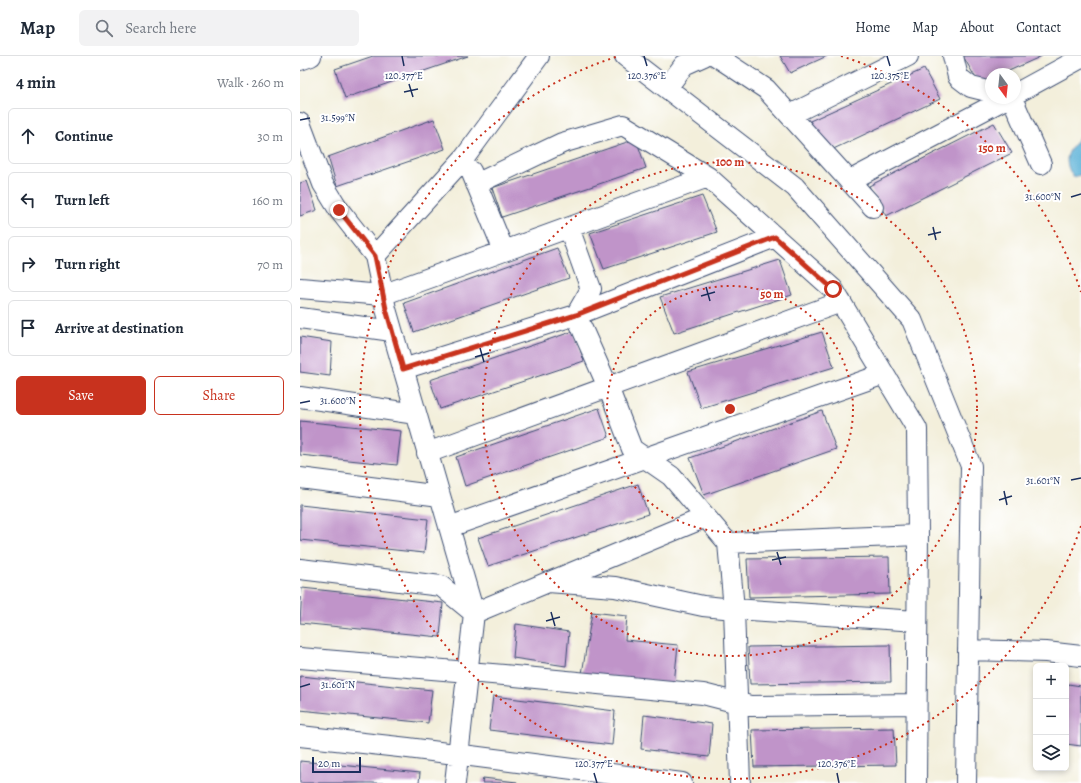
<!DOCTYPE html>
<html lang="en">
<head>
<meta charset="utf-8">
<style>
  body { margin:0; font-family:Alegreya,serif; background:#f2f2f3; color:#1f2937 }
  .controls { position:absolute; right:12px; bottom:12px; display:grid; overflow:hidden; border-radius:6px; box-shadow:0 2px 6px #0003 }
  .controls button { width:36px; height:36px; display:grid; place-items:center; padding:0; border:0; border-bottom:1px solid #e0e1e3; background:#fff; color:#1f2937; font:20px sans-serif }
  .compass { position:absolute; left:685px; top:12px; width:36px; height:36px; border-radius:50%; background:#fff; box-shadow:0 2px 6px #0003; rotate:165deg }
  .scale { position:absolute; left:12px; bottom:10px; width:49px; box-sizing:border-box; padding-left:4px; border:2px solid #1b2f5e; border-top:0; font-size:11px; line-height:14px; white-space:nowrap; color:#1b2f5e; -webkit-text-stroke:3px #fff; paint-order:stroke }
  .stop { position:absolute; width:12px; height:12px; margin:-9px; border:3px solid #c8321e; border-radius:50%; background:#fff }
  .stop.end { background:#c8321e; border-color:#fff; box-shadow:0 1px 4px #0008 }
  .list { margin:0; padding:0; list-style:none }
  h2 { display:flex; justify-content:space-between; align-items:center; height:52px; margin:0; padding:0 16px; font-size:17px }
  h2 small { font-size:13px; font-weight:400; color:#747a83 }
  .list li { display:grid; grid-template-columns:26px 1fr auto; gap:12px; align-items:center; box-sizing:border-box; height:56px; margin:0 8px 8px; padding:0 8px; border:1px solid #e0e1e3; border-radius:6px }
  .list b { display:block; font-size:15px; white-space:nowrap }
  .list em { font-size:13px; font-style:normal; color:#747a83 }
  .actions { display:flex; gap:8px; padding:12px 16px }
  .actions a { flex:1; padding:9px 0; border:1px solid #c8321e; border-radius:6px; text-align:center; font-size:14px; color:#c8321e }
  .actions .main { background:#c8321e; color:#fff }
  .icon { flex:none; width:22px; height:22px; fill:none; stroke:currentColor; stroke-width:2; stroke-linecap:round; stroke-linejoin:round }
  .map { position:relative; flex:none; width:781px; height:727px; overflow:hidden }
  header { display:flex; align-items:center; gap:24px; box-sizing:border-box; height:56px; padding:0 20px; background:#fff; border-bottom:1px solid #e0e1e3 }
  header strong { font-size:19px }
  nav { display:flex; gap:22px; margin-inline-start:auto; font-size:14px }
  .search { width:280px; height:36px; background:#f2f2f3; display:flex; align-items:center; gap:10px; box-sizing:border-box; padding:0 14px; border-radius:6px; color:#747a83; font-size:15px }
  main { display:flex }
  aside { flex:1; background:#fff }
  .map>svg:first-child { display:block }
</style>
</head>
<body>
<header>
<strong>Map</strong>
<div class="search"><svg class="icon" aria-label="search" viewBox="0 0 24 24"><circle cx="10" cy="10" r="6"/><path d="M15 15l6 6"/></svg>Search here</div>
<nav><a>Home</a><a>Map</a><a>About</a><a>Contact</a></nav>
</header>
<main>
<aside>
<h2>4 min<small>Walk · 260 m</small></h2>
<ul class="list">
<li><svg class="icon" aria-label="ahead" viewBox="0 0 24 24"><path d="M12 20V5M6 11l6-6 6 6"/></svg><div><b>Continue</b></div><em>30 m</em></li>
<li><svg class="icon" aria-label="left" viewBox="0 0 24 24"><path d="M17 20v-9H6M10 6l-5 5 5 5"/></svg><div><b>Turn left</b></div><em>160 m</em></li>
<li><svg class="icon" aria-label="right" viewBox="0 0 24 24"><path d="M7 20v-9h11M14 6l5 5-5 5"/></svg><div><b>Turn right</b></div><em>70 m</em></li>
<li><svg class="icon" aria-label="arrive" viewBox="0 0 24 24"><path d="M6 21V4h12l-3 4 3 4H6"/></svg><div><b>Arrive at destination</b></div></li>
</ul>
<div class="actions"><a class="main">Save</a><a>Share</a></div>
</aside>
<div class="map">
<svg width="781" height="727" viewBox="0 0 781 727">
  <rect width="100%" height="100%" fill="#fff"/>
  <filter id="ink" filterUnits="userSpaceOnUse"><feTurbulence type="fractalNoise" baseFrequency=".025" numOctaves="2"/><feDisplacementMap in="SourceGraphic" scale="8" xChannelSelector="R" yChannelSelector="G"/><feConvolveMatrix kernelMatrix="1 2 1 2 8 2 1 2 1" color-interpolation-filters="sRGB"/></filter>
  <filter id="wash" filterUnits="userSpaceOnUse"><feTurbulence type="fractalNoise" baseFrequency=".012" numOctaves="4" result="noise"/><feDisplacementMap in="SourceGraphic" scale="16" xChannelSelector="R" yChannelSelector="G"/><feGaussianBlur stdDeviation="0.9" result="paint"/><feColorMatrix in="noise" values="0 0 0 0 0 0 0 0 0 0 0 0 0 0 0 0 0 1.4 0 .05"/><feComposite in="paint" operator="in"/></filter>
  <g filter="url(#wash)">
    <rect width="100%" height="100%" fill="#f3efdb"/>
    <path fill="#5ab1d7" stroke="#3a709a" d="M 781,79 L 781,119 L 773,121 C 761,101 769,95 781,79 Z"/>
    <g id="blocks">
      <path fill="#c094c9" d="M 73,0 L 168,0 L 45,42 L 35,13 Z
        M 480,0 L 527,0 L 490,17 Z
        M 663,0 L 742,0 L 702,18 L 691,18 L 691,23 L 679,28 Z
        M 624,13 L 640,43 L 527,96 L 510,65 Z
        M 134,63 L 145,93 L 37,130 L 28,101 Z
        M 694,67 L 712,97 L 586,160 L 569,130 Z
        M 336,83 L 346,112 L 202,161 L 192,132 Z
        M 7,125 L 17,154 L 0,160 L 0,127 Z
        M 402,140 L 417,176 L 304,213 L 290,177 Z
        M 257,192 L 269,222 L 114,276 L 104,247 Z
        M 480,204 L 492,239 L 374,277 L 360,241 Z
        M 274,275 L 284,305 L 140,353 L 130,324 Z
        M 522,276 L 534,311 L 401,352 L 388,316 Z
        M 0,281 L 32,286 L 30,320 L 0,316 Z
        M 299,352 L 309,381 L 165,430 L 156,401 Z
        M 522,355 L 536,393 L 404,439 L 390,402 Z
        M 0,365 L 101,375 L 97,409 L 0,399 Z
        M 338,428 L 348,458 L 188,510 L 178,482 Z
        M 0,449 L 128,463 L 124,497 L 0,484 Z
        M 589,501 L 590,538 L 449,541 L 447,503 Z
        M 2,532 L 143,547 L 140,581 L 0,567 Z
        M 292,556 L 327,560 L 325,584 L 378,589 L 374,628 L 282,618 Z
        M 216,568 L 269,576 L 266,610 L 213,602 Z
        M 590,589 L 591,626 L 450,628 L 448,591 Z
        M 0,620 L 132,634 L 128,667 L 0,654 Z
        M 768,628 L 781,630 L 781,690 L 766,688 L 766,655 Z
        M 193,640 L 315,655 L 312,689 L 189,674 Z
        M 344,659 L 412,668 L 409,701 L 341,693 Z
        M 594,672 L 596,709 L 454,711 L 452,674 Z
        M 0,705 L 120,717 L 119,727 L 0,727 Z
        M 183,722 L 217,726 L 217,727 L 182,727 Z"/>
    </g>
  </g>
  <g filter="url(#ink)">
    <use href="#blocks" fill-opacity="0" stroke="#3b4c71" stroke-width="1"/>
    <g fill="none" stroke-linecap="round" stroke-linejoin="round">
      <g stroke="#3b4c71" stroke-width="22">
        <path id="minor" d="M 325,0 L 495,131 L 612,264 L 671,410 L 666,727
          M 416,0 L 466,33 L 573,151
          M 653,0 L 658,21 L 671,31 L 691,36
          M 0,4 L 11,0
          M 367,32 L 384,9 L 404,0
          M 715,38 L 781,2
          M 712,42 L 741,108
          M 490,59 L 608,0
          M 0,67 L 23,128 L 39,154 L 75,200
          M 171,115 L 204,195 L 408,121
          M 549,125 L 707,42
          M 176,128 L 262,87 L 323,69 L 408,121 L 533,233 L 617,373 L 618,479 L 616,727
          M 269,172 L 291,233 L 276,259 L 308,331 L 332,393 L 371,420 L 428,487 L 618,479
          M 0,232 L 82,239 L 204,195
          M 0,262 L 92,275
          M 103,313 L 276,259 L 475,181
          M 0,341 L 116,358
          M 127,397 L 541,246
          M 0,422 L 140,440
          M 149,471 L 584,318
          M 0,513 L 141,530 L 174,557 L 248,526 L 315,531 L 403,550 L 434,553 L 428,487
          M 252,525 L 406,461
          M 668,594 L 746,596 L 781,600
          M 0,602 L 204,619 L 403,638 L 450,650 L 616,648
          M 0,680 L 108,692 L 382,727
          M 155,727 L 174,557 L 86,253 L 75,200 L 165,101 L 239,0
          M 440,727 L 434,553 L 617,565"/>
      </g>
      <use href="#minor" stroke="#fff" stroke-width="20"/>
    </g>
  </g>
  <g fill="none" stroke-linecap="round" stroke-linejoin="round" filter="url(#ink)">
    <path stroke="#c8321e" stroke-width="5" d="M 39,154 L 75,200 L 86,253 L 103,313 L 276,259 L 475,181 L 533,233"/>
  </g>
  <path fill="none" stroke="#1b2f5e" stroke-width="1.5" d="M 102,0 L 104,10M 344,0 L 347,10M 587,0 L 590,10M 109,28 L 113,41M 104,36 L 118,33M 0,64 L 10,62M 771,141 L 781,138M 633,171 L 636,184M 628,179 L 641,176M 406,231 L 410,245M 401,240 L 415,236M 180,292 L 184,306M 175,301 L 189,297M 0,347 L 10,345M 771,424 L 781,422M 704,435 L 707,449M 699,444 L 712,440M 477,496 L 481,509M 472,504 L 486,501M 251,556 L 255,570M 246,565 L 260,561M 0,631 L 10,628M 294,717 L 297,727M 537,717 L 539,727"/>
  <g fill="none" stroke="#c8321e" stroke-width="2" stroke-dasharray="2 4">
    <circle cx="430" cy="353" r="123"/>
    <circle cx="430" cy="353" r="247"/>
    <path d="M781 470A370 370 0 1 1 319 0M541 0A370 370 0 0 1 781 236"/>
  </g>
  <g font-size="10" text-anchor="middle" fill="#1b2f5e" stroke="#fff" stroke-width="4" stroke-linejoin="round" paint-order="stroke">
    <text x="104" y="23">120.377°E</text>
    <text x="347" y="23">120.376°E</text>
    <text x="590" y="23">120.375°E</text>
    <text x="38" y="65">31.599°N</text>
    <text x="743" y="144">31.600°N</text>
    <text x="38" y="348">31.600°N</text>
    <text x="743" y="428">31.601°N</text>
    <text x="38" y="632">31.601°N</text>
    <text x="294" y="711">120.377°E</text>
    <text x="537" y="711">120.376°E</text>
  </g>
  <circle cx="430" cy="353" r="6" fill="#c8321e" stroke="#fff" stroke-width="2"/>
  <g font-size="12" text-anchor="middle" font-weight="bold" fill="#c8321e" stroke="#fff" stroke-width="4" stroke-linejoin="round" paint-order="stroke">
    <text x="692" y="96">150 m</text>
    <text x="430" y="110">100 m</text>
    <text x="472" y="242">50 m</text>
  </g>
</svg>
<div class="controls">
<button>+</button>
<button>−</button>
<button><svg class="icon" aria-label="layers" viewBox="0 0 24 24"><path d="M12 4l9 5-9 5-9-5zM3 14l9 5 9-5"/></svg></button>
</div>
<svg class="compass" viewBox="-18 -18 36 36"><path d="M0-13l5 13h-10z" fill="#e53935"/><path d="M0 13l5-13h-10z" fill="#747a83"/></svg>
<div class="scale">20 m</div>
<div class="stop" style="left:533px;top:233px"></div>
<div class="stop end" style="left:39px;top:154px"></div>
</div>
</main>
</body>
</html>
